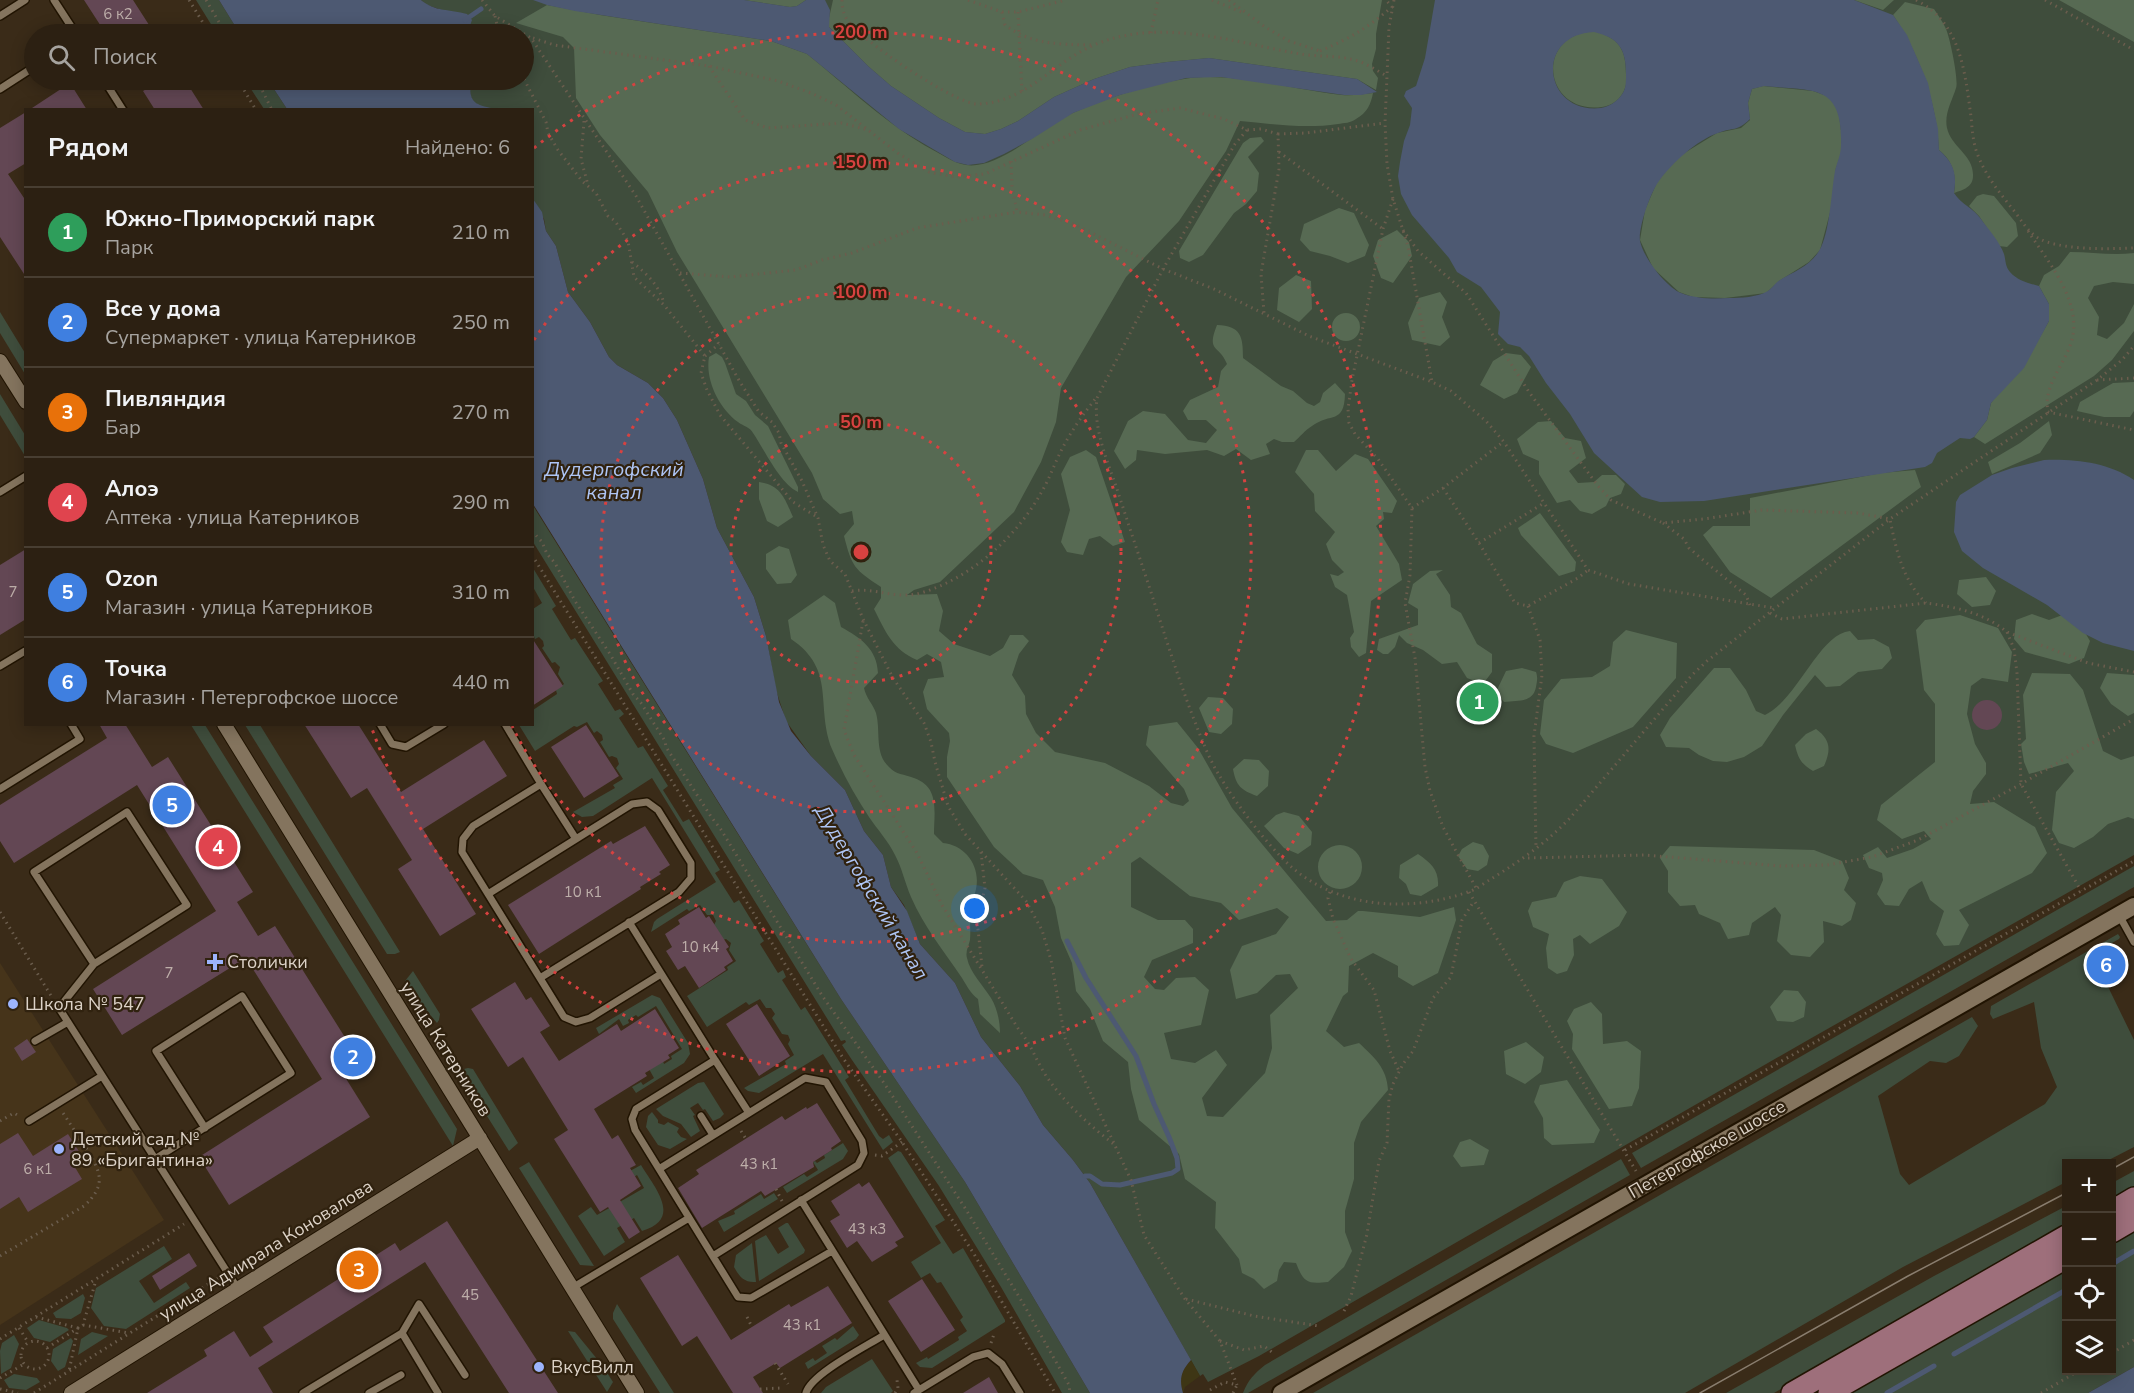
<!DOCTYPE html>
<html lang="ru">
<head>
<meta charset="utf-8">
<style>
  body { margin:0; font-family:"Nunito Sans",sans-serif; background:#382d20; color:#f1f3f6 }
  .controls { position:absolute; right:18px; bottom:18px; display:grid; overflow:hidden; border-radius:0px; box-shadow:0 3px 15px #0003 }
  .controls button { width:54px; height:54px; display:grid; place-items:center; padding:0; border:0; border-bottom:2px solid #483e32; background:#2c2012; color:#f1f3f6; font:30px sans-serif }
  .you { position:absolute; left:975px; top:909px; width:21px; height:21px; margin:-15px; border:4px solid #fff; border-radius:50%; background:#1a73e8; box-shadow:0 0 0 9px #1a73e833 }
  .badge { display:grid; place-items:center; width:39px; height:39px; border-radius:50%; background:#9cb4fd; color:#fff; font-size:20px; font-weight:700 }
  .pin { position:absolute; translate:-50% -50%; border:3px solid #fff; box-shadow:0 2px 6px #0006 }
  .list { margin:0; padding:0; list-style:none }
  h2 { display:flex; justify-content:space-between; align-items:center; height:78px; margin:0; padding:0 24px; font-size:26px }
  h2 small { font-size:20px; font-weight:400; color:#a6a39f }
  .list li { display:grid; grid-template-columns:39px 1fr auto; gap:18px; align-items:center; box-sizing:border-box; height:90px; padding:0 24px; border-top:2px solid #483e32 }
  .list b { display:block; font-size:22px; white-space:nowrap }
  .list p { margin:0; font-size:20px; white-space:nowrap; color:#a6a39f }
  .list em { font-size:20px; font-style:normal; color:#a6a39f }
  .icon { flex:none; width:33px; height:33px; fill:none; stroke:currentColor; stroke-width:2; stroke-linecap:round; stroke-linejoin:round }
  .map { position:relative; flex:none; width:2134px; height:1393px; overflow:hidden }
  .search { position:absolute; background:#2c2012; box-shadow:0 3px 15px #0003; left:24px; top:24px; width:510px; height:66px; display:flex; align-items:center; gap:15px; box-sizing:border-box; padding:0 21px; border-radius:33px; color:#a6a39f; font-size:22px }
  .panel { position:absolute; background:#2c2012; box-shadow:0 3px 15px #0003; left:24px; top:108px; width:510px; height:618px; border-radius:0px }
  .map>svg:first-child { display:block }
</style>
</head>
<body>
<div class="map">
<svg width="2134" height="1393" viewBox="0 0 2134 1393">
  <rect width="100%" height="100%" fill="#3a2b18"/>
  <path fill="#46341a" d="M 0,963 L 164,1220 L 0,1325 Z"/>
  <path fill="#3f4d3c" d="M 196,0 L 219,0 L 240,34 L 217,34 Z
    M 421,0 L 2134,0 L 2134,855 L 1808,1040 L 1259,1356 L 1208,1382 L 1203,1374 L 1200,1376 L 1090,1183 L 1073,1160 L 1043,1125 L 1020,1086 L 981,1037 L 955,983 L 920,944 L 904,905 L 891,887 L 883,855 L 864,831 L 845,790 L 811,756 L 786,721 L 776,690 L 766,636 L 754,597 L 717,528 L 703,479 L 677,420 L 663,398 L 648,383 L 617,365 L 609,357 L 590,322 L 568,292 L 556,246 L 546,231 L 544,219 L 533,199 L 532,110 C 518,110 480,114 472,99 C 469,93 470,86 471,80 L 524,80 L 524,34 L 467,34 L 471,25 L 448,12 L 427,5 Z
    M 245,80 L 268,80 L 287,109 L 264,109 Z
    M 0,312 L 25,353 L 25,374 L 0,333 Z
    M 0,394 L 25,435 L 25,456 L 0,415 Z
    M 532,504 L 841,999 L 965,1182 L 1090,1393 L 1062,1393 L 1001,1287 L 939,1186 L 852,1060 L 842,1045 L 846,1042 L 845,1040 L 841,1041 L 533,542 Z
    M 533,568 L 556,606 L 552,609 L 571,640 L 575,638 L 603,681 L 598,684 L 615,711 L 620,709 L 624,714 L 619,718 L 638,748 L 643,746 L 668,786 L 663,790 L 683,822 L 689,819 L 720,870 L 715,873 L 734,903 L 739,900 L 764,941 L 760,944 L 778,973 L 783,970 L 786,977 L 782,980 L 801,1010 L 805,1007 L 849,1077 L 845,1080 L 879,1136 L 883,1139 L 889,1135 L 893,1142 L 883,1150 L 823,1054 L 759,1093 L 748,1091 L 744,1088 L 786,1064 L 785,1061 L 794,1055 L 788,1044 L 790,1040 L 788,1035 L 782,1034 L 772,1018 L 775,1014 L 771,1008 L 766,1008 L 760,999 L 749,1005 L 746,1002 L 707,1027 L 687,996 L 728,970 L 727,967 L 736,961 L 729,950 L 731,943 L 726,939 L 723,940 L 714,925 L 716,921 L 713,915 L 707,915 L 700,905 L 689,911 L 687,909 L 651,932 L 654,922 L 657,919 L 716,882 L 652,778 L 593,816 L 582,817 L 573,812 L 615,788 L 613,785 L 623,779 L 616,768 L 619,764 L 617,758 L 612,756 L 609,757 L 600,742 L 603,740 L 602,735 L 597,731 L 594,733 L 587,722 L 577,727 L 574,726 L 535,751 L 519,725 L 532,724 L 533,710 L 557,694 L 556,690 L 564,684 L 558,674 L 560,667 L 555,662 L 552,663 L 542,648 L 544,646 L 543,641 L 539,637 L 535,639 L 533,634 L 533,609 L 542,603 L 533,587 Z
    M 191,725 L 205,725 L 457,1129 L 453,1146 Z
    M 245,725 L 260,725 L 400,952 L 395,954 L 387,954 Z
    M 2134,866 L 2134,887 L 1641,1168 L 1632,1153 Z
    M 2118,934 L 2120,937 L 2119,939 L 2092,954 L 2134,1040 L 2134,1147 L 2103,1163 L 2066,1164 L 2066,1182 L 1903,1267 L 1685,1393 L 1313,1393 L 1972,1017 L 1978,1026 L 1959,1056 L 1946,1063 L 1930,1061 L 1878,1096 L 1900,1174 L 1909,1185 L 2045,1104 L 2057,1087 L 2041,1048 L 2034,1002 L 1993,1019 L 1990,1014 L 1991,1006 Z
    M 413,971 L 440,1014 L 439,1020 L 437,1023 L 411,992 L 405,981 Z
    M 652,995 L 660,998 L 688,1043 L 690,1054 L 684,1063 L 636,1093 L 632,1087 L 641,1082 L 643,1085 L 654,1078 L 649,1069 L 663,1061 L 664,1064 L 672,1059 L 671,1056 L 682,1049 L 656,1006 L 638,1017 L 636,1015 L 628,1020 L 629,1023 L 623,1026 L 619,1019 L 599,1034 L 596,1028 Z
    M 468,1068 L 473,1069 L 518,1143 L 509,1151 L 475,1097 L 464,1069 Z
    M 704,1082 L 724,1114 L 720,1118 L 713,1121 L 705,1109 L 703,1110 L 698,1103 L 690,1108 L 695,1115 L 693,1116 L 700,1131 L 691,1137 L 681,1124 L 663,1116 L 656,1109 L 698,1083 Z
    M 652,1112 L 658,1120 L 658,1123 L 664,1125 L 668,1122 L 679,1128 L 677,1132 L 681,1137 L 687,1139 L 670,1149 L 658,1145 L 646,1127 L 648,1116 Z
    M 843,1143 L 848,1151 L 843,1159 L 787,1193 L 783,1187 L 804,1174 L 807,1177 L 818,1170 L 813,1162 L 815,1161 L 817,1163 L 825,1158 L 824,1155 Z
    M 898,1151 L 901,1152 L 945,1220 L 935,1226 L 953,1254 L 963,1248 L 1005,1320 L 1005,1322 L 932,1368 L 920,1367 L 916,1363 L 927,1357 L 928,1359 L 959,1340 L 958,1337 L 967,1331 L 960,1320 L 963,1317 L 941,1282 L 937,1283 L 930,1273 L 921,1278 L 911,1262 L 941,1243 L 888,1158 Z
    M 1621,1159 L 1630,1175 L 1248,1393 L 1243,1393 C 1248,1380 1254,1374 1265,1365 Z
    M 529,1162 L 594,1266 L 580,1265 L 519,1168 Z
    M 641,1165 C 655,1188 683,1219 642,1231 L 634,1218 L 617,1228 L 625,1242 L 604,1256 L 578,1216 L 591,1207 L 597,1215 L 644,1188 L 637,1175 L 634,1177 L 630,1171 Z
    M 2134,1171 L 2134,1187 L 2112,1200 L 2112,1183 Z
    M 774,1193 L 778,1199 L 724,1232 L 718,1221 L 735,1214 L 734,1211 L 761,1194 L 764,1199 Z
    M 2066,1206 L 2066,1226 L 1774,1393 L 1726,1393 L 1934,1276 Z
    M 786,1223 L 788,1223 L 805,1250 L 804,1253 L 759,1281 L 755,1241 L 766,1235 L 778,1254 L 789,1247 L 778,1228 Z
    M 2134,1229 L 2134,1367 L 2088,1393 L 1848,1393 L 2066,1268 L 2066,1370 L 2112,1370 L 2112,1242 Z
    M 752,1243 L 756,1282 C 744,1283 739,1276 734,1267 L 736,1255 Z
    M 164,1246 L 172,1259 L 139,1281 L 154,1303 L 186,1282 L 190,1288 L 126,1329 L 104,1326 L 91,1308 L 96,1288 Z
    M 83,1294 L 85,1298 L 81,1313 L 71,1319 L 56,1318 L 53,1313 Z
    M 617,1304 L 674,1393 L 660,1393 L 613,1319 L 613,1313 Z
    M 39,1320 L 67,1328 L 69,1330 L 50,1342 L 34,1338 L 27,1328 Z
    M 853,1326 L 859,1335 L 856,1339 L 808,1369 L 805,1363 L 813,1358 L 815,1361 L 827,1353 L 822,1346 L 835,1338 L 837,1340 Z
    M 568,1331 L 575,1332 L 602,1365 L 613,1382 L 607,1392 Z
    M 92,1332 L 108,1336 L 78,1355 L 81,1339 Z
    M 14,1335 L 19,1344 L 11,1368 L 1,1374 L 0,1351 L 2,1343 Z
    M 71,1338 L 73,1341 L 65,1367 L 58,1371 L 51,1361 L 53,1349 Z
    M 872,1359 L 893,1391 L 891,1393 L 821,1393 L 826,1387 Z
    M 14,1374 L 37,1378 L 40,1382 L 26,1390 L 9,1388 L 4,1380 Z"/>
  <path fill="#576a53" fill-rule="evenodd" d="M 744,0 L 806,0 L 797,6 L 790,7 Z
    M 833,0 L 1382,0 L 1376,34 L 1376,49 L 1372,64 L 1373,71 L 1378,78 L 1376,90 L 1357,79 L 1209,58 L 1167,62 L 1130,67 L 1094,79 L 1054,97 L 1018,121 L 1001,129 L 985,134 L 965,132 L 939,118 L 891,86 L 868,66 L 829,27 L 829,18 Z
    M 1854,0 L 1894,0 L 1883,10 Z
    M 2059,0 L 2134,0 L 2134,42 Z
    M 1905,2 L 1934,9 C 1938,15 1943,22 1946,29 C 1950,38 1959,81 1956,88 C 1952,101 1944,114 1947,128 C 1951,147 1974,155 1973,176 C 1973,187 1963,190 1954,193 C 1957,176 1953,161 1939,150 C 1937,103 1919,53 1893,15 Z
    M 547,5 L 600,15 L 771,41 L 807,54 C 848,87 887,125 933,150 C 944,156 954,163 966,165 C 1000,170 1045,124 1075,112 C 1110,97 1146,85 1184,79 C 1233,71 1292,90 1342,95 C 1352,96 1363,94 1373,93 C 1371,104 1367,113 1356,119 C 1351,123 1344,123 1338,124 C 1305,129 1273,124 1240,121 L 1226,151 L 1179,221 L 1126,277 L 1061,388 L 1056,422 L 1041,462 L 1014,512 L 940,582 L 914,590 L 907,595 L 937,594 L 943,611 L 939,631 L 954,644 L 990,656 L 1003,648 L 1010,635 L 1023,635 L 1029,641 L 1019,654 L 1012,675 L 1025,696 L 1026,714 L 1036,733 L 1055,752 L 1105,763 L 1149,786 L 1171,803 L 1183,806 L 1189,801 L 1184,789 L 1146,745 L 1149,726 L 1177,722 L 1198,748 L 1232,808 L 1326,921 L 1347,920 L 1358,911 L 1363,911 L 1420,917 L 1454,907 L 1456,920 L 1438,973 L 1413,986 L 1398,977 L 1398,966 L 1373,953 L 1349,966 L 1348,992 L 1343,996 L 1326,1031 L 1344,1047 L 1359,1043 C 1374,1057 1387,1068 1388,1090 L 1361,1122 L 1354,1143 L 1354,1179 L 1345,1211 L 1345,1232 L 1352,1251 L 1344,1267 L 1328,1282 C 1307,1284 1304,1283 1296,1263 L 1284,1262 L 1279,1270 L 1277,1281 L 1264,1289 L 1254,1279 L 1242,1273 L 1239,1259 L 1215,1228 L 1216,1202 L 1185,1179 L 1179,1154 L 1139,1120 L 1131,1089 L 1128,1062 L 1103,1041 L 1090,1009 L 1076,991 L 1072,963 L 1061,938 L 1055,907 L 1043,880 L 1023,874 L 994,847 L 947,777 L 947,757 L 950,741 L 949,733 L 927,709 L 923,692 L 928,679 L 944,677 L 941,662 L 927,654 L 917,660 C 893,650 885,631 874,609 L 881,598 L 881,587 C 854,569 852,567 844,536 L 854,524 L 852,511 L 840,514 L 823,499 L 812,473 L 677,252 L 648,192 L 600,135 L 576,98 L 574,48 L 563,37 L 516,23 ZM 1140,857 L 1190,896 L 1221,903 L 1239,920 L 1277,908 L 1289,917 L 1276,934 L 1242,946 L 1230,970 L 1236,999 L 1257,993 L 1276,975 L 1290,974 L 1298,988 L 1270,1015 L 1272,1048 L 1265,1073 L 1223,1117 L 1207,1116 L 1202,1098 L 1227,1065 L 1216,1050 L 1195,1063 L 1171,1059 L 1164,1033 L 1201,1025 L 1209,990 L 1195,977 L 1176,978 L 1164,990 L 1155,989 L 1144,977 L 1152,960 L 1193,943 L 1193,929 L 1185,920 L 1158,920 L 1131,907 L 1131,863 Z
    M 1594,31 C 1619,38 1626,49 1626,74 C 1626,79 1627,83 1625,88 C 1622,98 1612,106 1602,107 C 1544,115 1533,35 1594,31 Z
    M 1763,86 L 1813,91 L 1827,96 L 1838,107 L 1842,138 L 1841,154 L 1836,168 L 1831,209 L 1820,250 L 1809,262 L 1779,281 L 1766,293 L 1725,298 L 1693,297 L 1679,292 L 1653,268 L 1640,240 L 1645,210 L 1657,182 L 1678,157 L 1717,133 L 1741,128 L 1750,120 L 1748,103 L 1752,89 Z
    M 1261,137 L 1264,141 L 1248,157 L 1259,173 L 1257,191 L 1246,204 L 1234,213 L 1203,255 L 1189,262 L 1180,258 L 1179,251 L 1243,143 L 1250,138 Z
    M 1983,194 L 1994,196 L 2016,223 L 2018,236 L 2007,247 L 1999,246 L 1979,216 L 1969,206 L 1977,196 Z
    M 1339,208 L 1354,213 L 1369,245 L 1365,256 L 1348,263 L 1330,256 L 1310,251 L 1300,240 L 1304,224 Z
    M 1397,230 L 1409,242 L 1412,256 L 1393,283 L 1381,278 L 1373,256 L 1378,240 Z
    M 2070,252 C 2092,252 2113,256 2134,253 L 2134,284 L 2113,282 L 2094,286 L 2088,298 L 2099,317 L 2097,335 L 2107,339 L 2124,323 L 2134,304 L 2134,331 L 2112,360 L 2094,376 L 1985,444 L 1974,437 L 1987,420 L 1991,403 L 2036,344 L 2049,321 L 2049,304 L 2039,286 L 2044,275 L 2059,266 Z
    M 1296,275 L 1311,281 L 1312,309 L 1299,322 L 1277,310 L 1279,288 Z
    M 1440,292 L 1447,302 L 1442,317 L 1450,337 L 1440,346 L 1412,340 L 1408,323 L 1419,298 Z
    M1332 327a14 14 0 1 1 28 0a14 14 0 1 1-28 0Z
    M 1217,325 C 1241,326 1243,336 1243,358 L 1281,386 L 1293,391 L 1307,403 L 1314,406 L 1320,402 L 1323,393 L 1335,383 L 1345,394 C 1344,425 1331,412 1312,426 C 1305,430 1300,437 1294,442 L 1282,442 L 1274,439 L 1266,444 L 1270,454 L 1251,460 L 1236,449 L 1224,456 L 1207,450 L 1165,454 L 1137,450 L 1136,460 L 1125,469 L 1114,451 L 1128,421 L 1143,411 L 1165,414 L 1188,440 L 1206,443 L 1217,430 L 1206,420 L 1188,420 L 1183,411 L 1190,400 L 1218,387 L 1221,371 L 1227,364 C 1219,344 1206,353 1217,325 Z
    M 716,353 L 722,357 L 725,363 L 736,394 L 746,401 L 755,415 L 768,426 L 798,487 L 798,492 C 780,484 764,449 753,433 C 750,427 743,426 738,422 C 719,408 705,380 709,357 Z
    M 1506,353 L 1521,355 L 1531,367 L 1517,393 L 1504,399 L 1480,385 L 1493,361 Z
    M 2134,382 L 2134,411 L 2130,417 L 2104,417 L 2077,411 L 2080,402 L 2113,383 Z
    M 1551,421 L 1565,438 L 1581,441 L 1586,458 L 1569,471 L 1578,483 L 1594,482 L 1602,475 L 1616,475 L 1625,484 L 1621,494 L 1610,498 L 1606,506 L 1592,514 L 1580,511 L 1570,500 L 1557,503 L 1539,474 L 1539,461 L 1523,454 L 1517,439 L 1538,422 Z
    M 2049,421 L 2052,435 L 2040,453 L 1992,474 L 1988,462 L 2020,443 Z
    M 1086,450 L 1096,457 L 1125,542 L 1113,546 L 1100,536 L 1089,539 L 1083,555 L 1067,552 L 1061,542 L 1070,510 L 1061,474 L 1070,457 Z
    M 1306,450 L 1318,450 L 1336,471 L 1355,454 L 1368,459 L 1397,501 L 1392,513 L 1383,512 L 1384,519 L 1376,526 L 1399,564 L 1402,580 L 1371,601 L 1366,653 L 1359,657 L 1351,647 L 1350,638 L 1354,632 L 1347,595 L 1335,587 L 1330,574 L 1338,576 L 1344,572 L 1332,560 L 1326,544 L 1335,532 L 1315,511 L 1314,494 L 1295,472 Z
    M 1915,470 L 1921,487 L 1771,598 L 1730,572 L 1703,535 L 1713,526 L 1750,526 L 1750,498 L 1881,473 Z
    M 759,482 C 781,485 785,499 793,517 L 778,527 L 767,521 L 759,499 Z
    M 1540,513 L 1576,562 L 1575,571 L 1559,576 L 1521,535 L 1518,528 Z
    M 779,546 L 789,549 L 797,575 L 791,583 L 777,584 L 766,569 L 766,554 Z
    M 1430,571 L 1443,570 L 1436,574 L 1450,595 L 1451,607 L 1461,613 L 1477,644 L 1492,654 L 1492,672 L 1483,684 L 1467,678 L 1457,662 L 1442,664 L 1423,650 L 1407,643 L 1399,635 L 1395,647 L 1388,654 L 1383,654 L 1377,650 L 1379,639 L 1418,625 L 1418,609 L 1408,603 L 1413,584 Z
    M 1986,577 L 1996,591 L 1990,605 L 1972,607 L 1957,594 L 1959,580 Z
    M 824,595 L 835,603 L 841,627 C 861,638 877,649 878,673 L 864,688 C 866,698 873,704 876,713 C 881,731 874,753 889,767 C 896,775 904,774 914,778 C 940,787 934,812 934,834 L 943,843 C 965,845 981,866 976,889 C 975,895 971,901 971,907 C 969,918 971,929 970,940 C 969,945 965,952 967,958 C 970,973 983,985 991,998 C 997,1008 1000,1021 1000,1033 L 980,1014 L 978,999 C 970,993 967,986 962,978 C 944,951 924,927 911,897 C 905,883 902,868 895,855 C 889,842 877,829 869,817 C 855,796 842,772 832,749 C 815,706 837,670 791,639 L 788,620 Z
    M 2032,614 L 2049,620 L 2065,614 L 2077,619 L 2090,641 L 2084,658 L 2069,664 L 2025,652 L 2014,639 L 2016,620 Z
    M 1960,615 L 1998,628 L 2012,652 L 2008,682 L 1982,678 L 1971,686 L 1967,714 L 1975,744 L 1986,763 L 1986,774 L 1973,791 L 1970,804 L 1994,802 L 2035,827 L 2047,853 L 2032,873 L 1959,910 L 1969,925 L 1959,945 L 1944,946 L 1936,934 L 1944,911 L 1930,900 L 1922,881 L 1909,889 L 1899,906 L 1885,905 L 1877,894 L 1883,880 L 1882,873 L 1869,868 L 1863,855 L 1878,847 L 1887,858 L 1913,849 L 1931,839 L 1924,831 L 1902,839 L 1877,820 L 1881,805 L 1935,762 L 1935,704 L 1924,690 L 1916,630 L 1925,620 Z
    M 1626,630 L 1677,643 L 1676,678 L 1633,727 L 1573,753 L 1546,744 L 1540,734 L 1544,700 L 1561,679 L 1592,677 L 1610,666 L 1613,642 Z
    M 1850,631 L 1858,640 L 1874,639 L 1889,647 L 1892,658 L 1882,669 L 1858,672 L 1840,686 L 1826,687 L 1815,675 L 1783,715 L 1762,746 L 1744,757 L 1727,762 L 1713,761 L 1699,755 L 1689,748 L 1666,747 L 1660,735 L 1670,718 L 1714,668 L 1730,668 L 1746,690 L 1756,711 L 1765,715 C 1798,699 1819,634 1850,631 Z
    M 1522,668 L 1536,672 C 1538,678 1537,681 1536,687 C 1533,703 1518,700 1504,702 L 1496,692 L 1506,671 Z
    M 2032,673 L 2070,674 L 2083,690 L 2103,751 L 2121,760 L 2134,756 L 2134,819 L 2128,817 L 2108,824 L 2093,837 L 2074,848 L 2059,843 L 2052,830 L 2056,792 L 2074,771 L 2068,763 L 2029,774 L 2024,762 L 2021,744 L 2026,739 L 2023,695 Z
    M 2107,673 L 2134,675 L 2134,713 L 2128,716 L 2111,704 L 2100,688 Z
    M 1208,697 L 1223,698 L 1233,709 L 1232,724 L 1221,734 L 1209,732 L 1199,708 Z
    M 1816,729 C 1831,740 1831,750 1824,766 L 1813,771 C 1801,764 1798,758 1795,745 L 1806,734 Z
    M 1244,759 L 1259,760 L 1269,771 L 1268,786 L 1257,796 C 1241,790 1236,786 1233,769 Z
    M 1284,812 L 1299,816 L 1312,832 L 1311,845 L 1298,854 L 1284,848 L 1264,826 L 1276,815 Z
    M 1473,842 L 1483,845 L 1489,856 L 1487,865 L 1478,871 L 1467,869 L 1458,856 L 1462,849 Z
    M1318 867a22 22 0 1 1 44 0a22 22 0 1 1-44 0Z
    M 1670,846 L 1814,850 L 1842,861 L 1849,878 L 1844,890 L 1856,903 L 1851,920 L 1842,926 L 1823,921 L 1824,942 L 1810,957 L 1791,955 L 1777,941 L 1781,915 L 1775,907 L 1752,923 L 1749,935 L 1728,939 L 1720,923 L 1699,914 L 1695,905 L 1680,906 L 1668,892 L 1668,871 L 1660,858 Z
    M 1418,854 C 1431,863 1439,870 1438,886 L 1421,896 L 1410,894 L 1406,884 L 1399,878 L 1400,865 Z
    M 1580,876 L 1602,879 L 1627,912 L 1619,926 L 1590,944 L 1580,935 L 1573,939 L 1574,955 L 1567,971 L 1557,974 L 1548,968 L 1546,948 L 1549,934 L 1533,927 L 1528,911 L 1532,902 L 1556,897 L 1564,882 Z
    M 1784,990 L 1798,991 L 1806,1002 L 1804,1017 L 1793,1022 L 1777,1021 L 1770,1007 Z
    M 1591,1002 L 1602,1014 L 1603,1044 L 1627,1041 L 1641,1051 L 1639,1088 L 1632,1106 L 1609,1109 L 1572,1049 L 1573,1034 L 1567,1021 L 1574,1009 Z
    M 1526,1042 L 1544,1057 L 1541,1072 L 1525,1084 L 1506,1074 L 1504,1051 Z
    M 1567,1080 L 1600,1130 L 1594,1143 L 1552,1145 L 1544,1138 L 1543,1118 L 1534,1102 L 1540,1085 Z
    M 1470,1139 L 1489,1150 L 1484,1165 L 1461,1167 L 1453,1156 L 1460,1142 Z"/>
  <path fill="#3e3615" d="M 1191,1360 L 1200,1376 L 1185,1387 L 1183,1393 C 1179,1379 1181,1371 1191,1360 Z"/>
  <path fill="#4d5972" fill-rule="evenodd" d="M 219,0 L 421,0 C 435,12 450,9 467,14 L 472,20 L 467,34 L 240,34 Z
    M 533,0 L 744,0 L 790,7 L 797,6 L 806,0 L 825,0 L 830,10 L 829,27 L 868,66 L 891,86 L 939,118 L 965,132 L 985,134 L 1001,129 L 1018,121 L 1054,97 L 1094,79 L 1130,67 L 1167,62 L 1209,58 L 1357,79 L 1377,92 L 1361,95 L 1344,95 L 1221,77 L 1186,78 L 1120,95 L 1073,113 L 1032,139 L 1004,154 L 984,163 L 968,165 L 955,162 L 899,129 L 807,54 L 771,41 L 575,11 L 547,5 Z
    M 1435,0 L 1854,0 L 1893,15 L 1907,35 L 1928,83 L 1938,129 L 1939,150 C 1954,163 1957,174 1954,193 C 1961,204 1973,208 1981,219 C 1988,229 2000,242 2004,254 C 2006,261 2005,266 2010,272 C 2018,281 2028,283 2039,286 L 2049,304 L 2049,321 L 2024,368 L 1991,403 L 1987,420 L 1974,437 L 1970,439 L 1960,438 L 1937,453 L 1932,463 L 1925,467 L 1704,501 L 1660,502 L 1642,497 L 1594,453 L 1570,414 L 1546,383 L 1529,356 L 1520,347 L 1508,344 L 1498,334 L 1500,312 L 1481,287 L 1457,272 L 1449,258 L 1412,215 L 1401,194 L 1398,176 L 1400,162 L 1404,141 L 1410,125 L 1412,108 L 1404,96 L 1406,91 L 1416,86 L 1425,58 ZM 1594,32 C 1619,38 1626,49 1626,74 C 1626,79 1626,83 1625,88 C 1622,98 1612,106 1601,108 C 1544,115 1533,35 1594,32 ZM 1764,86 C 1813,91 1843,83 1841,145 C 1841,155 1837,162 1835,171 C 1831,193 1830,233 1819,251 C 1810,266 1793,272 1780,280 C 1775,283 1771,290 1766,292 C 1757,297 1741,298 1730,298 C 1714,299 1696,299 1681,293 C 1666,287 1643,257 1640,241 C 1638,228 1651,191 1659,181 C 1672,163 1697,140 1718,133 C 1733,127 1737,132 1750,119 L 1748,103 L 1752,89 Z
    M 268,80 L 471,80 C 468,103 475,105 496,109 L 287,109 Z
    M 533,199 L 542,212 L 546,231 L 556,246 L 568,292 L 590,322 L 609,357 L 617,365 L 648,383 L 663,398 L 677,420 L 703,479 L 717,528 L 754,597 L 766,636 L 779,702 L 791,731 L 811,756 L 845,790 L 864,831 L 883,855 L 891,887 L 907,911 L 920,944 L 955,983 L 981,1037 L 1020,1086 L 1043,1125 L 1073,1160 L 1090,1183 L 1191,1360 C 1181,1371 1179,1379 1183,1393 L 1090,1393 L 965,1182 L 841,999 L 533,504 Z
    M 2044,460 C 2075,459 2107,462 2134,480 L 2134,651 L 2103,643 L 2083,633 L 2047,605 L 1983,568 L 1962,551 L 1954,532 L 1956,502 L 1960,495 L 1992,475 L 2012,468 Z
    M 2134,1367 L 2134,1393 L 2088,1393 Z"/>
  <g fill="none" stroke-linecap="round" stroke-linejoin="round">
    <path stroke="#4d5972" stroke-width="5" d="M 465,20 L 481,9
      M 1067,941 L 1086,978 L 1136,1056 L 1154,1104 L 1169,1137 L 1177,1158 L 1178,1169 L 1172,1173 L 1120,1185 L 1102,1184 L 1090,1176 L 1085,1176
      M 2112,1264 L 2134,1251
      M 1954,1354 L 2066,1290
      M 1887,1393 L 1934,1366"/>
  </g>
  <path fill="#634754" d="M 84,0 L 133,0 L 151,28 L 141,34 L 106,34 Z
    M 161,80 L 185,80 L 204,110 L 155,110 L 143,91 Z
    M 70,83 L 87,110 L 29,110 Z
    M 26,112 L 26,163 L 8,174 L 26,201 L 26,277 L 0,237 L 0,128 Z
    M 26,549 L 26,619 L 0,635 L 0,565 Z
    M 532,638 L 563,686 L 532,706 Z
    M1972 715a15 15 0 1 1 30 0a15 15 0 1 1-30 0Z
    M 99,724 L 125,724 L 152,767 L 168,757 L 253,892 L 237,902 L 258,936 L 275,926 L 363,1066 L 345,1077 L 370,1117 L 229,1205 L 199,1157 L 322,1079 L 246,958 L 122,1035 L 93,989 L 216,911 L 137,785 L 14,863 L 0,841 L 0,805 L 107,738 Z
    M 304,724 L 358,724 L 401,792 L 484,740 L 507,776 L 423,829 L 476,914 L 440,936 L 398,869 L 412,860 L 367,788 L 351,798 Z
    M 586,725 L 619,776 L 584,798 L 551,747 Z
    M 645,826 L 670,865 L 659,872 L 661,874 L 640,887 L 641,889 L 539,954 L 508,905 L 611,841 L 613,844 Z
    M 699,907 L 706,918 L 709,916 L 729,947 L 726,949 L 733,961 L 724,967 L 726,970 L 699,988 L 685,966 L 678,970 L 666,951 L 672,947 L 665,934 L 680,924 L 678,920 Z
    M 515,982 L 526,1000 L 531,997 L 550,1026 L 540,1032 L 559,1061 L 617,1024 L 621,1031 L 655,1009 L 679,1048 L 668,1055 L 670,1058 L 645,1073 L 647,1076 L 594,1109 L 612,1139 L 618,1135 L 636,1165 L 630,1168 L 641,1186 L 620,1200 L 640,1232 L 629,1239 L 608,1207 L 600,1212 L 554,1139 L 568,1130 L 523,1057 L 508,1067 L 471,1009 Z
    M 757,1004 L 790,1056 L 759,1076 L 726,1024 Z
    M 27,1039 L 36,1052 L 22,1061 L 14,1048 Z
    M 817,1103 L 841,1141 L 831,1148 L 832,1150 L 813,1162 L 814,1167 L 765,1196 L 761,1191 L 702,1228 L 678,1188 L 699,1174 L 696,1170 L 782,1116 L 785,1120 L 806,1107 L 807,1109 Z
    M 18,1133 L 33,1156 L 68,1134 L 80,1153 L 70,1159 L 82,1179 L 28,1212 L 19,1197 L 0,1209 L 0,1144 Z
    M 869,1182 L 904,1237 L 895,1242 L 898,1246 L 872,1262 L 857,1241 L 847,1248 L 830,1221 L 840,1215 L 831,1201 L 859,1183 L 862,1187 Z
    M 447,1221 L 558,1393 L 509,1393 L 425,1262 L 258,1368 L 273,1393 L 147,1393 L 207,1356 L 204,1350 L 234,1331 L 250,1357 L 273,1342 L 263,1327 L 395,1243 L 400,1251 Z
    M 189,1253 L 197,1266 L 160,1290 L 152,1276 Z
    M 678,1255 L 731,1340 L 789,1304 L 791,1307 L 828,1286 L 852,1323 L 780,1368 L 776,1363 L 753,1377 L 763,1393 L 733,1393 L 697,1336 L 682,1346 L 640,1278 Z
    M 922,1279 L 955,1330 L 921,1352 L 888,1301 Z
    M 989,1377 L 998,1393 L 963,1393 Z"/>
  <g fill="none" stroke-linecap="round" stroke-linejoin="round">
    <g stroke="#211402" stroke-width="10">
      <path id="service" d="M 54,0 L 76,34
        M 0,16 L 25,0
        M 104,80 L 123,110
        M 0,89 L 34,67
        M 0,492 L 26,476
        M 0,666 L 25,651 L 26,652
        M 380,724 L 392,744 L 406,747 L 444,724
        M 505,724 L 541,784 L 473,826 L 463,839 L 462,852 L 488,894 L 632,804 L 647,802 L 658,810 L 691,863 L 691,878 L 679,892 L 540,978
        M 541,784 L 576,839
        M 0,789 L 80,739 L 71,724
        M 488,894 L 564,1017 L 576,1022 L 590,1018 L 661,974
        M 2119,915 L 2134,942
        M 629,922 L 715,1060 L 636,1109 L 632,1119 L 635,1130 L 738,1297 L 751,1298 L 832,1251
        M 94,964 L 34,872 L 127,812 L 187,905 L 94,964 L 59,1008 L 238,1289
        M 35,1041 L 68,1022
        M 715,1060 L 749,1113
        M 701,1116 L 713,1135
        M 29,1121 L 102,1076
        M 155,1159 L 291,1073 L 242,996 L 156,1051 L 205,1128
        M 659,1169 L 805,1078 L 826,1082 L 862,1141 L 864,1153 L 858,1165 L 713,1256
        M 801,1200 L 919,1390
        M 572,1288 L 689,1218
        M 402,1333 L 419,1304 L 465,1375
        M 303,1393 L 402,1333 L 438,1393
        M 369,1393 L 401,1375
        M 806,1393 C 811,1374 867,1346 884,1335
        M 914,1393 L 973,1357 L 988,1353 L 1002,1364 L 1020,1393"/>
    </g>
    <g stroke="#211402" stroke-width="16">
      <path id="minor" d="M 0,361 L 26,402
        M 224,724 L 637,1393
        M 71,1393 L 480,1138"/>
    </g>
    <g stroke="#211402" stroke-width="20">
      <path id="tertiary" d="M 1281,1393 L 2134,906"/>
    </g>
    <g stroke="#211402" stroke-width="24">
      <path id="primary" d="M 2112,1211 L 2134,1198
        M 2112,1232 L 2134,1219
        M 1792,1393 L 2066,1236
        M 1829,1393 L 2066,1258"/>
    </g>
    <path stroke="#6b5d4d" stroke-width="3" stroke-dasharray="1.5 4.5" stroke-linecap="butt" d="M 189,0 L 210,34
      M 206,0 L 226,34
      M 482,0 L 495,16 L 531,38 L 636,196 L 740,382 L 759,412 L 772,422 L 779,433 L 781,443 L 802,481 L 818,518 L 823,545 L 830,561 L 845,574 L 863,619 L 893,678 L 924,723 L 931,742 L 935,762 L 948,806 L 965,834 L 1026,901 L 1042,930 L 1051,960 L 1065,1038 L 1131,1180 L 1144,1235 L 1185,1299 L 1220,1341 L 1237,1385
      M 842,0 C 842,6 843,12 846,18 C 857,38 955,104 977,104 C 1026,103 1052,63 1094,45 C 1160,17 1233,42 1300,54 C 1318,57 1337,55 1354,60 C 1365,62 1377,71 1387,76
      M 968,0 L 1002,12 L 1018,12 L 1066,0
      M 1212,0 L 1244,13
      M 1229,0 L 1265,27 L 1289,41 L 1320,51
      M 1394,0 L 1389,27 L 1387,76 L 1385,123 L 1387,164 L 1393,199 L 1408,246 L 1432,382
      M 1916,0 C 1959,22 1964,66 1970,109 C 1972,123 1972,137 1976,150 C 1984,174 1999,192 2015,212 C 2024,224 2031,237 2047,242 C 2072,250 2108,249 2134,248
      M 2045,0 L 2134,50
      M 1002,12 L 1005,25 C 1032,45 1058,44 1091,45
      M 1018,12 L 1022,93
      M 495,16 L 499,34
      M 1151,33 L 1158,0
      M 533,38 L 554,45 L 709,66 L 778,81 L 811,93 L 836,105 L 899,154 L 929,172 L 956,177 L 985,174 L 1080,130 L 1138,114 L 1180,108 L 1224,119 L 1247,130 L 1261,129 L 1278,134 L 1279,169 L 1261,274 L 1264,313
      M 1320,51 C 1351,38 1367,28 1392,7 L 1386,0
      M 709,66 L 745,120 L 768,128 L 842,123 L 868,130
      M 524,79 L 546,122 L 548,133 L 558,150 L 582,181 L 596,193 L 608,216 L 615,221 L 628,241 L 634,277 L 664,305 L 705,356 L 701,373 L 707,390 L 720,415 L 793,502 L 817,517
      M 238,80 L 256,110
      M 257,80 L 272,110
      M 584,121 L 581,159 L 588,185
      M 1247,130 L 1235,144 L 1163,269 L 1097,398 C 1093,428 1107,460 1117,489 C 1127,520 1137,550 1147,580 C 1162,626 1176,672 1193,717 C 1201,737 1208,757 1219,775 C 1236,804 1276,858 1303,876 C 1350,909 1414,911 1468,892 C 1476,890 1484,883 1491,879 C 1520,861 1546,843 1570,818 L 1692,675 L 1707,661 L 1890,519 L 2097,380 L 2122,360 L 2134,346
      M 1278,134 L 1306,133 L 1385,123
      M 1279,152 L 1383,229
      M 1011,161 L 1012,186 L 1017,212 L 1045,215 L 1074,224 L 1163,269 L 1214,289 L 1309,336 L 1432,382 L 1451,391 L 1486,421 L 1504,442 L 1588,570 L 1629,584 L 1774,608
      M 1393,199 L 1383,229 L 1352,380 L 1348,409 L 1349,423 L 1355,434 L 1378,459 L 1412,508 L 1410,575 L 1405,603 L 1415,658 L 1425,767 L 1430,791 L 1443,827 L 1476,888
      M 1403,230 L 1418,251 L 1466,293 L 1529,392 L 1598,486 L 1611,500 L 1663,523 L 1704,519 L 1762,510 L 1858,513 L 1890,519 C 1896,550 1903,581 1926,603
      M 2028,231 C 2048,262 2084,303 2071,343 C 2063,367 2043,386 2048,412 L 2134,430
      M 632,262 C 646,273 660,286 664,304
      M 680,273 L 730,277 L 796,270 L 822,260 L 852,253 L 917,228 L 1017,212
      M 705,356 L 719,344
      M 2097,380 L 2134,378
      M 1443,488 L 1479,543 L 1515,603 L 1528,606 L 1578,578 L 1588,570
      M 1412,508 L 1443,488 L 1503,442
      M 1663,523 L 1684,539 L 1689,548 L 1703,560 L 1746,595 L 1750,605
      M 532,531 L 542,542 L 547,554 L 555,563 L 575,601 L 610,654 L 633,694 L 641,703 L 665,741 L 666,747 L 712,818 L 720,828 L 823,997 L 884,1083 L 965,1208 L 1024,1305 L 1069,1385 L 1070,1393
      M 1479,543 L 1544,503
      M 532,555 L 843,1058 L 902,1142 L 974,1254 L 1055,1393
      M 852,591 C 877,587 896,601 924,592 C 972,577 1017,536 1041,493 C 1050,478 1055,462 1063,447 C 1072,430 1084,413 1096,398
      M 1528,606 L 1540,640 L 1542,675 L 1534,736 L 1536,849
      M 1770,613 L 1782,619 L 1926,603 C 1956,607 1984,613 2007,632 L 2088,663 L 2134,672
      M 863,621 L 844,730 L 854,755 L 917,853 L 942,905 L 1019,1030 C 1030,1043 1035,1057 1043,1071 C 1061,1100 1089,1125 1116,1146
      M 2007,632 L 2014,649 L 2017,673 L 2021,784 L 2081,891
      M 981,852 L 985,888 L 977,920 L 982,967
      M 1528,858 L 1644,855 L 1781,866 L 1827,865 L 1872,857 L 1918,840 L 2021,784 L 2134,719
      M 1330,892 L 1328,898 L 1333,919 L 1351,959 L 1374,990 L 1390,1051 L 1399,1071
      M 1469,892 L 1636,1171
      M 0,912 L 53,999
      M 0,1121 L 14,1113 L 19,1116
      M 741,1131 L 746,1139
      M 1625,1150 L 2134,861
      M 875,1155 L 882,1156 L 902,1142
      M 776,1189 L 782,1201
      M 0,1256 L 84,1206 C 107,1185 101,1172 86,1148 C 78,1136 71,1125 63,1113
      M 1186,1299 L 1254,1316 L 1319,1326
      M 1344,1311 L 1351,1296 L 1367,1234 L 1379,1161 L 1387,1143 L 1389,1099 L 1393,1084 L 1403,1064 L 1413,1051 L 1433,998 L 1451,977 L 1462,920 L 1474,901
      M 36,1317 L 78,1328 L 69,1371
      M 747,1317 L 752,1327
      M 83,1325 L 129,1333
      M 19,1328 L 28,1342
      M 0,1339 L 184,1224
      M21 1355a14 14 0 1 1 28 0a14 14 0 1 1-28 0Z
      M 1220,1341 L 1244,1350 L 1264,1346 L 1273,1353
      M 991,1343 L 994,1334
      M 47,1348 L 83,1325 L 96,1280
      M 2112,1353 L 2134,1340
      M 775,1363 L 788,1384
      M 0,1378 L 24,1364
      M 0,1389 L 18,1393
      M 760,1389 L 781,1388
      M 1210,1390 L 1225,1382 L 1237,1385
      M 34,1393 L 218,1278
      M 895,1393 L 898,1388 L 897,1380
      M 1233,1393 L 1237,1385
      M 2041,1393 L 2080,1370"/>
    <use href="#service" stroke="#84745e" stroke-width="7"/>
    <use href="#minor" stroke="#84745e" stroke-width="14"/>
    <use href="#tertiary" stroke="#84745e" stroke-width="16"/>
    <use href="#primary" stroke="#9e6f7b" stroke-width="21"/>
    <path stroke="#897d6e" stroke-width="1.5" d="M 2112,1169 L 2134,1157
      M 1700,1393 L 1908,1276 L 2066,1193"/>
  </g>
  <g fill="none" stroke="#d74240" stroke-width="3" stroke-dasharray="3 6">
    <circle cx="861" cy="552" r="130"/>
    <circle cx="861" cy="552" r="260"/>
    <path d="M534 340A390 390 0 1 1 512 726"/>
    <path d="M534 148A520 520 0 1 1 371 726"/>
  </g>
  <g fill="#9cb4fd" stroke="#30220f" stroke-width="2">
    <path d="M212 953h6v6h6v6h-6v6h-6v-6h-6v-6h6z"/>
    <circle cx="13" cy="1004" r="6"/>
    <circle cx="59" cy="1149" r="6"/>
    <circle cx="539" cy="1367" r="6"/>
  </g>
  <g text-anchor="middle" stroke-width="4.5" stroke-linejoin="round" paint-order="stroke">
    <g font-size="15" fill="#beafaa">
      <text x="118" y="19">6 к2</text>
      <text x="13" y="597">7</text>
      <text x="583" y="897">10 к1</text>
      <text x="700" y="952">10 к4</text>
      <text x="169" y="978">7</text>
      <text x="759" y="1169">43 к1</text>
      <text x="38" y="1174">6 к1</text>
      <text x="867" y="1234">43 к3</text>
      <text x="470" y="1300">45</text>
      <text x="802" y="1330">43 к1</text>
    </g>
    <g font-size="18" fill="#dcd2c7" stroke="#30220f" text-anchor="start">
      <text x="227" y="968">Столички</text>
      <text x="25" y="1010">Школа № 547</text>
      <text x="71" y="1145">Детский сад №<tspan x="71" dy="21">89 «Бригантина»</tspan></text>
      <text x="551" y="1373">ВкусВилл</text>
    </g>
    <g font-size="18" fill="#dcd2c7" stroke="#30220f">
      <text transform="translate(446 1049) rotate(58)" y="6">улица Катерников</text>
      <text transform="translate(1707 1149) rotate(-30)" y="6">Петергофское шоссе</text>
      <text transform="translate(266 1250) rotate(-32)" y="6">улица Адмирала Коновалова</text>
    </g>
    <g font-size="20" font-style="italic" fill="#aec5f5" stroke="#30220f">
      <text x="614" y="476">Дудергофский<tspan x="614" dy="23">канал</tspan></text>
      <text transform="translate(872 892) rotate(59)" y="7">Дудергофский канал</text>
    </g>
  </g>
  <circle cx="861" cy="552" r="9" fill="#d74240" stroke="#30220f" stroke-width="3"/>
  <g font-size="18" text-anchor="middle" font-weight="bold" fill="#d74240" stroke="#30220f" stroke-width="4.5" stroke-linejoin="round" paint-order="stroke">
    <text x="861" y="38">200 m</text>
    <text x="861" y="168">150 m</text>
    <text x="861" y="298">100 m</text>
    <text x="861" y="428">50 m</text>
  </g>
</svg>
<div class="controls">
<button>+</button>
<button>−</button>
<button><svg class="icon" aria-label="locate" viewBox="0 0 24 24"><circle cx="12" cy="12" r="6"/><path d="M12 2v4M12 18v4M2 12h4M18 12h4"/></svg></button>
<button><svg class="icon" aria-label="layers" viewBox="0 0 24 24"><path d="M12 4l9 5-9 5-9-5zM3 14l9 5 9-5"/></svg></button>
</div>
<div class="you"></div>
<div class="pin badge" style="left:1479px;top:702px;background:#2e9e5b">1</div>
<div class="pin badge" style="left:353px;top:1057px;background:#3f7fe0">2</div>
<div class="pin badge" style="left:359px;top:1270px;background:#e8710a">3</div>
<div class="pin badge" style="left:218px;top:847px;background:#e0444e">4</div>
<div class="pin badge" style="left:172px;top:805px;background:#3f7fe0">5</div>
<div class="pin badge" style="left:2106px;top:965px;background:#3f7fe0">6</div>
<div class="search"><svg class="icon" aria-label="search" viewBox="0 0 24 24"><circle cx="10" cy="10" r="6"/><path d="M15 15l6 6"/></svg>Поиск</div>
<section class="panel">
<h2>Рядом<small>Найдено: 6</small></h2>
<ul class="list">
<li><span class="badge" style="background:#2e9e5b">1</span><div><b>Южно-Приморский парк</b><p>Парк</p></div><em>210 m</em></li>
<li><span class="badge" style="background:#3f7fe0">2</span><div><b>Все у дома</b><p>Супермаркет · улица Катерников</p></div><em>250 m</em></li>
<li><span class="badge" style="background:#e8710a">3</span><div><b>Пивляндия</b><p>Бар</p></div><em>270 m</em></li>
<li><span class="badge" style="background:#e0444e">4</span><div><b>Алоэ</b><p>Аптека · улица Катерников</p></div><em>290 m</em></li>
<li><span class="badge" style="background:#3f7fe0">5</span><div><b>Ozon</b><p>Магазин · улица Катерников</p></div><em>310 m</em></li>
<li><span class="badge" style="background:#3f7fe0">6</span><div><b>Точка</b><p>Магазин · Петергофское шоссе</p></div><em>440 m</em></li>
</ul>
</section>
</div>
</body>
</html>
